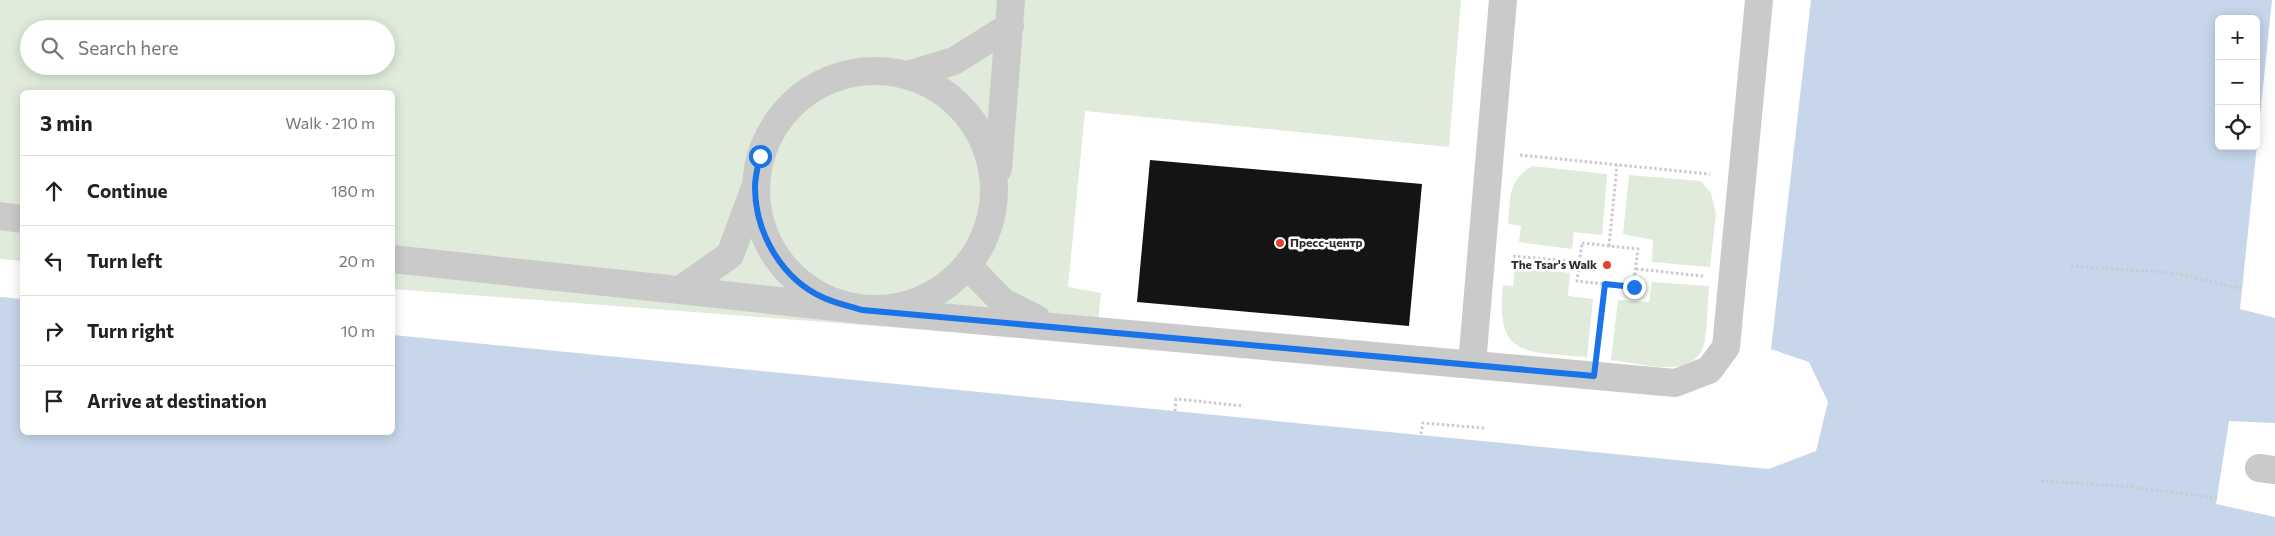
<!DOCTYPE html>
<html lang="en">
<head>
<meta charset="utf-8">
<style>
  body { margin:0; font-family:Commissioner,sans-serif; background:#f2f2f2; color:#222 }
  .controls { position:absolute; right:15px; top:15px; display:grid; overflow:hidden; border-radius:8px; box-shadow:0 2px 12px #0003 }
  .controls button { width:45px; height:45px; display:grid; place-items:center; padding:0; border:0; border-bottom:1px solid #e0e0e0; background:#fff; color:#222; font:25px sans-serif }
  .stop { position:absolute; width:15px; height:15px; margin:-11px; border:4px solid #1a73e8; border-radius:50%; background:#fff }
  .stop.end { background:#1a73e8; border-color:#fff; box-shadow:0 1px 5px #0008 }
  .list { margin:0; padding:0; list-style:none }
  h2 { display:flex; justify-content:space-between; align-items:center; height:65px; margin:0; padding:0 20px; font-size:21px }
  h2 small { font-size:16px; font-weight:400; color:#767676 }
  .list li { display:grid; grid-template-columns:32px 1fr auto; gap:15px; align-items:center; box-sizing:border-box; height:70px; padding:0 20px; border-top:1px solid #e0e0e0 }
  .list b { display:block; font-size:19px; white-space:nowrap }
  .list em { font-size:16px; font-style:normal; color:#767676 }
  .icon { flex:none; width:28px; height:28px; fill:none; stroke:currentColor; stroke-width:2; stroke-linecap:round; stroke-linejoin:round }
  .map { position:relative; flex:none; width:2275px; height:536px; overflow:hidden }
  .search { position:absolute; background:#fff; box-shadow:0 2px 12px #0003; left:20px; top:20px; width:375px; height:55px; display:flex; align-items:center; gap:12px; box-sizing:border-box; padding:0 18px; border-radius:28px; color:#767676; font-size:19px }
  .panel { position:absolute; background:#fff; box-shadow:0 2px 12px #0003; left:20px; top:90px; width:375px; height:345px; border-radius:8px }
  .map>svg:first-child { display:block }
</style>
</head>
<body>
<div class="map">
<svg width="2275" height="536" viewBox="0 0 2275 536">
  <rect width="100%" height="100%" fill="#fff"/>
  <path fill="#e0ebdb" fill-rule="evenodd" d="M 0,0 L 1461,0 L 1449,147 L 1085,111 L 1068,287 L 1101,293 L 1096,343 L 393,289 L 392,92 L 22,92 L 22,261 L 0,259 ZM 29,29 L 386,29 L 386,66 L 29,66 Z
    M 1532,166 L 1607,174 L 1602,235 L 1574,232 L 1572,249 L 1519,242 L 1521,226 L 1508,224 C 1511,196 1507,182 1532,166 Z
    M 1629,175 L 1701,181 L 1711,193 L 1716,214 L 1710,267 L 1652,262 L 1653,240 L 1623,234 Z
    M 1515,267 L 1570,273 L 1568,296 L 1593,299 L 1587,357 C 1527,351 1495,360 1503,285 L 1513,286 Z
    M 1652,282 L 1709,286 C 1707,304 1708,326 1704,344 C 1695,381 1639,363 1611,360 L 1618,300 L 1649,302 Z"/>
  <path fill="#c7d6eb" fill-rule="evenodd" d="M 1811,0 L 2272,0 L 2240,309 L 2275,318 L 2275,423 L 2229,421 L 2216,504 L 2275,517 L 2275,536 L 0,536 L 0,297 L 22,299 L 22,432 L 392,432 L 393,335 L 1769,469 L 1816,451 L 1828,402 L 1809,362 L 1771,349 ZM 2219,19 L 2256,19 L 2256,146 L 2219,146 Z"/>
  <path fill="#141414" d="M 1150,160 L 1422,184 L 1409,326 L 1137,302 Z"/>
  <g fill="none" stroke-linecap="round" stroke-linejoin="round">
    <path stroke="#cacaca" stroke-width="3" stroke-dasharray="2.5 2.5" stroke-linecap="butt" d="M 1520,155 L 1710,174
      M 1582,243 L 1638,249 L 1633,287 L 1577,281 Z
      M 1609,246 L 1617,165
      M 1513,256 L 1579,262
      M 2071,266 L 2174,273 L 2243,289
      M 1636,269 L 1703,276
      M 1598,345 L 1605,284
      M 1175,411 L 1176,399 L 1244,406
      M 1421,434 L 1423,423 L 1484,428
      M 2041,481 L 2121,486 L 2217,498"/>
    <path stroke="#cacaca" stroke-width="28" d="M756 190a119 119 0 1 1 238 0a119 119 0 1 1-238 0Z
      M 908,75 L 954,61 L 1010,26
      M 998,169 L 1011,0
      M 0,216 L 22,219
      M 392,259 L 863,310 L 1675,383 L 1709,370 L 1726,347 L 1759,0
      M 968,266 L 1003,302 L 1037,319
      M 680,290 L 730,255 L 754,190
      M 1472,364 L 1503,0
      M 2259,468 L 2275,470"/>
  </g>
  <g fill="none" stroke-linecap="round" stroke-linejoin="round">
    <path stroke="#1a73e8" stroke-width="6" d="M 760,156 C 758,166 755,177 755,187 C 755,232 781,278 822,297 C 834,303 849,306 862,310 L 1594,376 L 1605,284 L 1634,287"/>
  </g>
  <g fill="#e4442f" stroke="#fff" stroke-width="2">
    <circle cx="1280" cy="243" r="5"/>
    <circle cx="1607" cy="265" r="5"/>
  </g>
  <g text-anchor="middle" stroke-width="5" stroke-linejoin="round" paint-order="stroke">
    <g font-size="12" font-weight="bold" fill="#2d2d2d" stroke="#fff" text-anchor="start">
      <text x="1290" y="247">Пресс-центр</text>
      <text x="1597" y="269" text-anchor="end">The Tsar's Walk</text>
    </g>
  </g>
</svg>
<div class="controls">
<button>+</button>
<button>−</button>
<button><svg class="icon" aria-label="locate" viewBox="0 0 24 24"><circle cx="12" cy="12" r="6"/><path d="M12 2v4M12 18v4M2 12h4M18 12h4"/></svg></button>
</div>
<div class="stop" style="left:760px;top:156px"></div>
<div class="stop end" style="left:1634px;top:287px"></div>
<div class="search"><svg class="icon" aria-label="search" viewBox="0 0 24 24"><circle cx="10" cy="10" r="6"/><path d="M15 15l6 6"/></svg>Search here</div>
<section class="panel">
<h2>3 min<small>Walk · 210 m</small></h2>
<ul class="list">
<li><svg class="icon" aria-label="ahead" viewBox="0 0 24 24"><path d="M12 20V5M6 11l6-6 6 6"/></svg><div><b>Continue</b></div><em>180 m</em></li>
<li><svg class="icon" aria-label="left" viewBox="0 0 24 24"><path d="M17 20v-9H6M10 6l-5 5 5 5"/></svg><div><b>Turn left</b></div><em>20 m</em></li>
<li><svg class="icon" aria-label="right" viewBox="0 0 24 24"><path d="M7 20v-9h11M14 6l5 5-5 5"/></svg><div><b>Turn right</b></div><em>10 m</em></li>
<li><svg class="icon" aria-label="arrive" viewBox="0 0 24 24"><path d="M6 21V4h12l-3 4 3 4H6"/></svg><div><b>Arrive at destination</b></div></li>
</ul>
</section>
</div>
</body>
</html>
